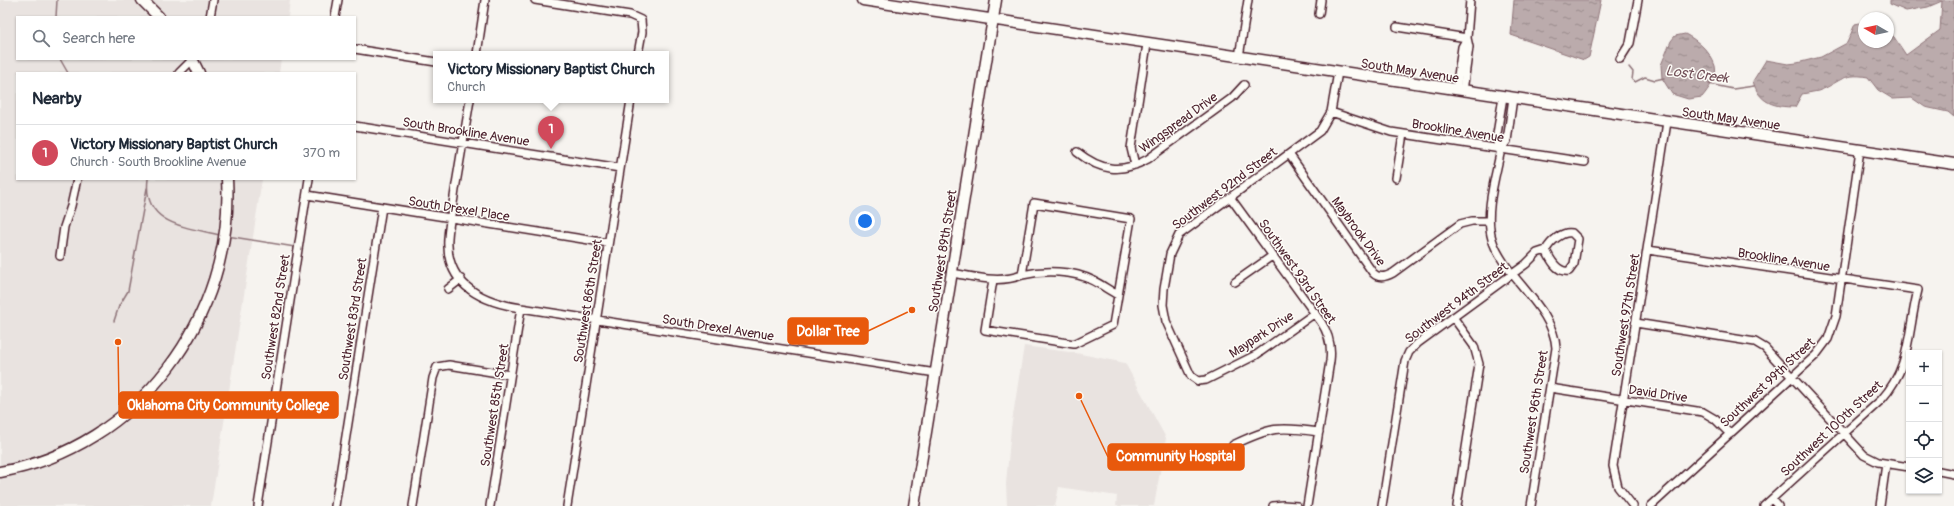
<!DOCTYPE html>
<html lang="en">
<head>
<meta charset="utf-8">
<style>
  body { margin:0; font-family:Pangolin,sans-serif; background:#f6f6f7; color:#1f2937 }
  .controls { position:absolute; right:12px; bottom:12px; display:grid; overflow:hidden; border-radius:0px; box-shadow:0 1px 3px #0004 }
  .controls button { width:36px; height:36px; display:grid; place-items:center; padding:0; border:0; border-bottom:1px solid #e0e1e3; background:#fff; color:#1f2937; font:20px sans-serif }
  .compass { position:absolute; left:1858px; top:12px; width:36px; height:36px; border-radius:50%; background:#fff; box-shadow:0 1px 3px #0004; rotate:279deg }
  .you { position:absolute; left:865px; top:221px; width:14px; height:14px; margin:-10px; border:3px solid #fff; border-radius:50%; background:#1a73e8; box-shadow:0 0 0 6px #1a73e833 }
  .badge { display:grid; place-items:center; width:26px; height:26px; border-radius:50%; background:#d1495b; color:#fff; font-size:13px; font-weight:700 }
  .pin { position:absolute; translate:-50% -33px; filter:drop-shadow(0 1px 2px #0008) }
  .pin::after { content:''; position:absolute; top:21px; width:14px; height:12px; background:inherit; clip-path:polygon(0 0,100% 0,50% 100%) }
  .popup { position:absolute; left:433px; top:51px; width:236px; height:52px; box-sizing:border-box; display:grid; place-content:center; border-radius:0px; background:#fff; filter:drop-shadow(0 1px 3px #0005); font-size:13px; white-space:nowrap; color:#747a83 }
  .popup b { font-size:15px; color:#1f2937 }
  .popup::after { content:''; position:absolute; left:50%; top:100%; margin-left:-8px; border:8px solid transparent; border-top-color:#fff }
  .list { margin:0; padding:0; list-style:none }
  h2 { display:flex; justify-content:space-between; align-items:center; height:52px; margin:0; padding:0 16px; font-size:17px }
  h2 small { font-size:13px; font-weight:400; color:#747a83 }
  .list li { display:grid; grid-template-columns:26px 1fr auto; gap:12px; align-items:center; box-sizing:border-box; height:56px; padding:0 16px; border-top:1px solid #e0e1e3 }
  .list b { display:block; font-size:15px; white-space:nowrap }
  .list p { margin:0; font-size:13px; white-space:nowrap; color:#747a83 }
  .list em { font-size:13px; font-style:normal; color:#747a83 }
  .icon { flex:none; width:22px; height:22px; fill:none; stroke:currentColor; stroke-width:2; stroke-linecap:round; stroke-linejoin:round }
  .map { position:relative; flex:none; width:1954px; height:506px; overflow:hidden }
  .search { position:absolute; background:#fff; box-shadow:0 1px 3px #0004; left:16px; top:16px; width:340px; height:44px; display:flex; align-items:center; gap:10px; box-sizing:border-box; padding:0 14px; border-radius:0px; color:#747a83; font-size:15px }
  .panel { position:absolute; background:#fff; box-shadow:0 1px 3px #0004; left:16px; top:72px; width:340px; height:108px; border-radius:0px }
  .map>svg:first-child { display:block }
</style>
</head>
<body>
<div class="map">
<svg width="1954" height="506" viewBox="0 0 1954 506">
  <defs>
    <pattern id="water-ripples" width="26" height="14" patternUnits="userSpaceOnUse"><rect width="26" height="14" fill="#bbabac"/><path d="M2 4q2-2 4 0t4 0M15 11q2-2 4 0t4 0" fill="none" stroke="#9a8b8c"/></pattern>
  </defs>
  <rect width="100%" height="100%" fill="#f6f3ef"/>
  <filter id="ink" filterUnits="userSpaceOnUse"><feTurbulence type="fractalNoise" baseFrequency=".025" numOctaves="2"/><feDisplacementMap in="SourceGraphic" scale="8" xChannelSelector="R" yChannelSelector="G"/><feConvolveMatrix kernelMatrix="1 2 1 2 8 2 1 2 1" color-interpolation-filters="sRGB"/></filter>
  <g filter="url(#ink)">
    <path fill="#e9e3e0" d="M 0,0 L 290,0 L 288,17 L 17,17 L 17,59 L 281,59 L 279,73 L 17,73 L 17,179 L 262,179 L 211,506 L 0,506 Z
      M 1024,346 L 1076,353 L 1125,363 L 1166,438 L 1154,506 L 1116,506 L 1117,496 L 1059,487 L 1055,506 L 1007,506 L 1006,484 L 1011,428 Z"/>
    <path fill="url(#water-ripples)" stroke="#8e7378" d="M 1514,0 L 1601,0 L 1589,57 L 1584,60 L 1511,35 Z
      M 1890,0 L 1954,0 L 1954,117 L 1948,112 L 1925,107 L 1912,98 L 1893,99 L 1878,90 L 1868,77 C 1841,72 1839,84 1818,91 C 1813,92 1807,93 1802,94 L 1795,107 C 1774,107 1759,103 1753,81 L 1766,60 L 1788,64 L 1797,63 L 1821,57 L 1847,43 L 1855,24 L 1864,22 L 1864,42 L 1888,42 L 1888,33 L 1894,37 L 1906,55 L 1940,30 L 1942,1 L 1928,7 L 1906,11 L 1890,4 Z
      M 1685,34 C 1697,40 1711,52 1715,66 C 1718,76 1708,90 1702,97 L 1688,99 L 1672,94 L 1662,78 L 1661,65 L 1671,41 L 1675,36 Z"/>
    <g fill="none" stroke-linecap="round" stroke-linejoin="round">
      <path stroke="#8e7378" stroke-width="1.5" d="M 56,17 L 57,0
        M 60,59 L 68,73
        M 1629,67 L 1633,72 L 1632,80 L 1635,82 L 1645,77 L 1655,80 L 1664,78
        M 1709,84 L 1733,89 L 1754,86
        M 148,179 C 142,225 187,227 220,235
        M 227,236 L 295,247
        M 114,321 L 119,306 L 128,291 L 147,188"/>
      <g stroke="#4a1f2b" stroke-width="10">
        <path id="street" d="M 535,0 L 630,15 L 641,20 L 642,32 L 638,54
          M 1319,14 L 1321,0
          M 210,17 L 213,0
          M 335,17 L 338,0
          M 1397,27 L 1467,38
          M 355,49 L 436,62
          M 477,54 L 485,0
          M 1239,57 L 1248,0
          M 1620,59 L 1630,43 L 1638,0
          M 179,73 L 193,59
          M 1456,90 L 1462,47 L 1467,38
          M 1463,91 L 1469,47 L 1467,38 L 1470,0
          M 1513,98 L 1507,141 L 1501,149 C 1496,175 1484,213 1492,239 C 1503,276 1554,308 1556,348 L 1531,506
          M 470,100 C 465,130 460,160 455,190 C 453,206 449,222 448,238 C 445,285 482,302 521,308 L 936,373
          M 1331,112 L 1391,132 L 1585,162
          M 355,126 L 620,168
          M 1501,149 L 1496,140 L 1503,97
          M 1077,152 C 1101,171 1121,174 1148,159 L 1232,98 L 1244,85
          M 1289,154 L 1373,273 C 1379,279 1386,277 1393,273 L 1460,224 L 1472,221 L 1489,221
          M 1135,165 L 1131,148 L 1147,44
          M 1396,178 L 1403,134
          M 307,195 L 608,243
          M 1230,197 L 1321,322 C 1329,334 1332,346 1330,361 L 1307,506
          M 1648,250 L 1918,290 C 1907,333 1912,365 1881,400 L 1764,506
          M 60,256 L 64,227 L 71,206 L 77,179
          M 952,273 C 976,277 999,284 1022,275 L 1034,203 L 1131,219 L 1113,325 L 1074,344 L 985,330 L 993,280
          M 1022,275 C 1044,270 1073,270 1094,281 C 1102,285 1110,291 1118,295
          M 1235,282 L 1272,256
          M 448,289 L 461,279
          M 1315,313 L 1256,355 L 1206,380 L 1198,381 L 1191,376 L 1166,321 L 1163,305 L 1164,289 L 1170,254 L 1179,235 L 1320,131 L 1331,112 L 1338,72
          M 1453,317 L 1474,346 L 1479,364 L 1457,506
          M 1636,323 L 1755,342 L 1765,348 L 1864,455 L 1878,462 L 1909,467
          M 1550,388 L 1703,412 L 1715,419 L 1730,434
          M 1233,445 C 1271,427 1278,426 1319,432
          M 1939,471 L 1954,474
          M 1772,499 L 1778,506
          M 258,506 L 309,179
          M 335,506 L 382,207
          M 413,506 L 433,378 L 437,367 L 449,365 L 510,375
          M 490,506 L 521,308
          M 567,506 L 631,100
          M 1273,506 L 1283,505 L 1297,506
          M 1382,506 L 1405,361 L 1409,352 L 1418,343 L 1526,264 L 1537,253 L 1546,250 C 1550,242 1562,231 1572,233 L 1578,239 L 1574,264 L 1569,271 C 1557,273 1550,259 1546,250
          M 1633,506 L 1618,487 L 1613,466 L 1667,122
          M 1651,506 L 1816,355 L 1828,339 L 1836,316 L 1860,150
          M 1880,506 L 1886,464"/>
      </g>
      <g stroke="#4a1f2b" stroke-width="13">
        <path id="secondary" d="M 142,0 L 159,17
          M 863,0 L 1954,164
          M 192,59 L 199,73
          M 0,472 C 138,448 235,316 227,179
          M 914,506 L 996,0"/>
      </g>
      <use href="#street" stroke="#fdfcf7" stroke-width="7"/>
      <use href="#secondary" stroke="#fdfcf7" stroke-width="10"/>
    </g>
  </g>
  <g text-anchor="middle" stroke-width="3" stroke-linejoin="round" paint-order="stroke">
    <g font-size="13" fill="#4a1f2b" stroke="#fdfcf7">
      <text transform="translate(1410 70) rotate(9)" y="5">South May Avenue</text>
      <text transform="translate(1731 118) rotate(8)" y="5">South May Avenue</text>
      <text transform="translate(1178 122) rotate(-36)" y="5">Wingspread Drive</text>
      <text transform="translate(1458 130) rotate(9)" y="5">Brookline Avenue</text>
      <text transform="translate(466 131) rotate(9)" y="5">South Brookline Avenue</text>
      <text transform="translate(1224 188) rotate(-37)" y="5">Southwest 92nd Street</text>
      <text transform="translate(459 208) rotate(9)" y="5">South Drexel Place</text>
      <text transform="translate(1359 231) rotate(54)" y="5">Maybrook Drive</text>
      <text transform="translate(942 251) rotate(-81)" y="5">Southwest 89th Street</text>
      <text transform="translate(1784 259) rotate(9)" y="5">Brookline Avenue</text>
      <text transform="translate(1298 271) rotate(55)" y="5">Southwest 93rd Street</text>
      <text transform="translate(587 301) rotate(-81)" y="5">Southwest 86th Street</text>
      <text transform="translate(1456 302) rotate(-37)" y="5">Southwest 94th Street</text>
      <text transform="translate(1625 315) rotate(-81)" y="5">Southwest 97th Street</text>
      <text transform="translate(275 317) rotate(-81)" y="5">Southwest 82nd Street</text>
      <text transform="translate(352 319) rotate(-81)" y="5">Southwest 83rd Street</text>
      <text transform="translate(718 327) rotate(9)" y="5">South Drexel Avenue</text>
      <text transform="translate(1261 334) rotate(-33)" y="5">Maypark Drive</text>
      <text transform="translate(1767 382) rotate(-43)" y="5">Southwest 99th Street</text>
      <text transform="translate(1658 393) rotate(8)" y="5">David Drive</text>
      <text transform="translate(494 405) rotate(-81)" y="5">Southwest 85th Street</text>
      <text transform="translate(1533 412) rotate(-81)" y="5">Southwest 96th Street</text>
      <text transform="translate(1831 428) rotate(-43)" y="5">Southwest 100th Street</text>
    </g>
    <g font-size="14" font-style="italic" fill="#725058" stroke="#fdfcf7">
      <text transform="translate(1697 74) rotate(7)" y="5">Lost Creek</text>
    </g>
  </g>
  <path fill="none" stroke="#e8590c" stroke-width="1.5" d="M912 310L868 331M118 342L119 405M1079 396L1108 457"/>
  <g fill="#e8590c" stroke="#fdfcf7" stroke-width="1.5">
    <circle cx="912" cy="310" r="4"/>
    <circle cx="118" cy="342" r="4"/>
    <circle cx="1079" cy="396" r="4"/>
  </g>
  <g fill="#e8590c" stroke="#e8590c" stroke-width="1.5">
    <rect x="788" y="318" width="80" height="26" rx="4"/>
    <rect x="119" y="392" width="219" height="26" rx="4"/>
    <rect x="1108" y="444" width="136" height="26" rx="4"/>
  </g>
  <g font-size="14" text-anchor="middle" font-weight="bold" fill="#fff">
    <text x="828" y="336">Dollar Tree</text>
    <text x="228" y="410">Oklahoma City Community College</text>
    <text x="1176" y="461">Community Hospital</text>
  </g>
</svg>
<div class="controls">
<button>+</button>
<button>−</button>
<button><svg class="icon" aria-label="locate" viewBox="0 0 24 24"><circle cx="12" cy="12" r="6"/><path d="M12 2v4M12 18v4M2 12h4M18 12h4"/></svg></button>
<button><svg class="icon" aria-label="layers" viewBox="0 0 24 24"><path d="M12 4l9 5-9 5-9-5zM3 14l9 5 9-5"/></svg></button>
</div>
<svg class="compass" viewBox="-18 -18 36 36"><path d="M0-13l5 13h-10z" fill="#e53935"/><path d="M0 13l5-13h-10z" fill="#747a83"/></svg>
<div class="you"></div>
<div class="pin badge" style="left:551px;top:149px">1</div>
<div class="popup"><b>Victory Missionary Baptist Church</b>Church</div>
<div class="search"><svg class="icon" aria-label="search" viewBox="0 0 24 24"><circle cx="10" cy="10" r="6"/><path d="M15 15l6 6"/></svg>Search here</div>
<section class="panel">
<h2>Nearby<small></small></h2>
<ul class="list">
<li><span class="badge">1</span><div><b>Victory Missionary Baptist Church</b><p>Church · South Brookline Avenue</p></div><em>370 m</em></li>
</ul>
</section>
</div>
</body>
</html>
